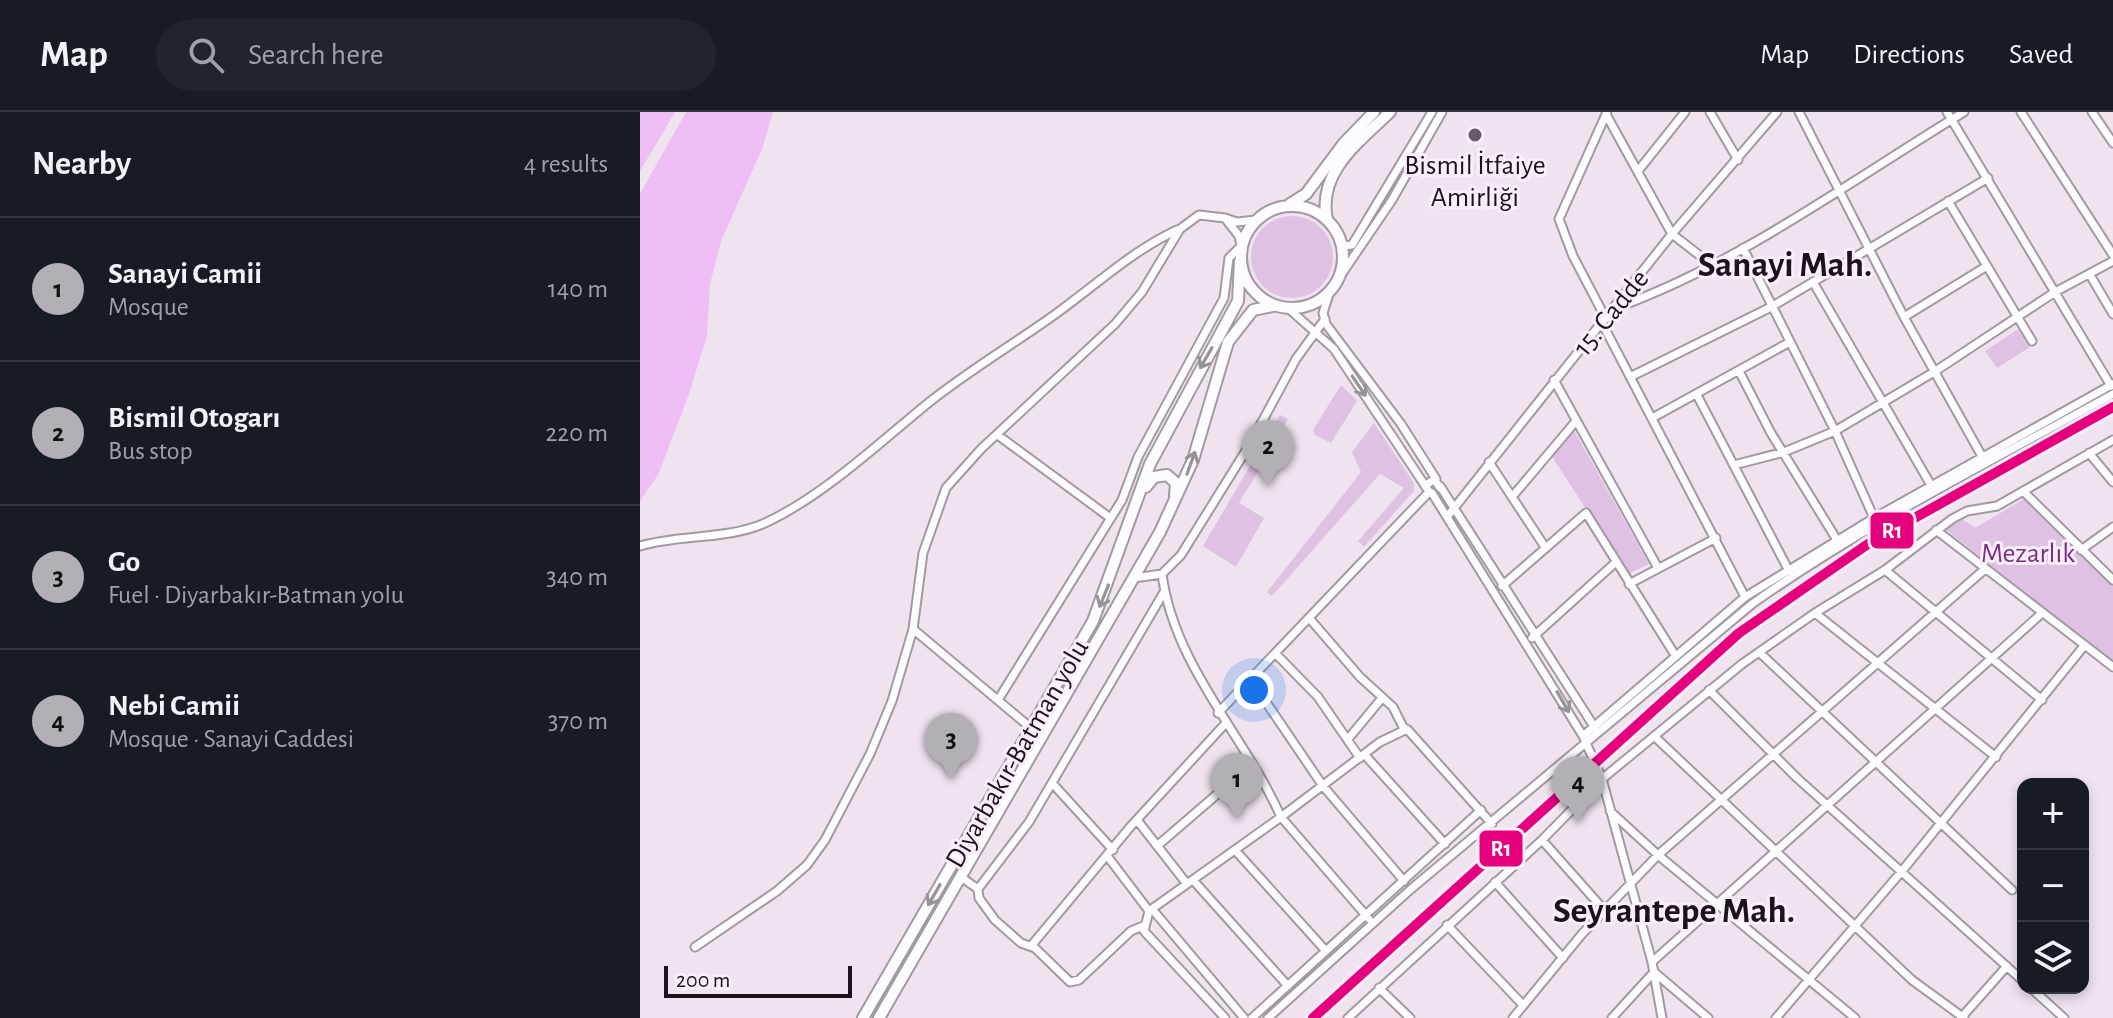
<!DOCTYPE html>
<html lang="en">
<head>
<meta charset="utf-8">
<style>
  body { margin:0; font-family:"Alegreya Sans",sans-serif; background:#20242c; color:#f1f3f6 }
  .controls { position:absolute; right:24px; bottom:24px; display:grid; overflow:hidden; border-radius:16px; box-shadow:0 4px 12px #0003 }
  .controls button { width:72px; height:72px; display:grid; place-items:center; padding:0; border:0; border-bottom:2px solid #363941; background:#171b24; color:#f1f3f6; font:40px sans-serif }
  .scale { position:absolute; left:24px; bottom:20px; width:188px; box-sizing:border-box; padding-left:8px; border:4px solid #1a131b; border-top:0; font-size:22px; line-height:28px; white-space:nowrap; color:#1a131b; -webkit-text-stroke:6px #faedfc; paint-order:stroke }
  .you { position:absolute; left:614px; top:578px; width:28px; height:28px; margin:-20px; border:6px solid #fff; border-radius:50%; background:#1a73e8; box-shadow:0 0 0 12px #1a73e833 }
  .badge { display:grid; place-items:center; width:52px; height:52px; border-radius:50%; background:#b2afb5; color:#111; font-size:26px; font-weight:700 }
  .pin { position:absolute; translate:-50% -66px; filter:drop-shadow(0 2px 4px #0008) }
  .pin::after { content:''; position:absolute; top:42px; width:28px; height:24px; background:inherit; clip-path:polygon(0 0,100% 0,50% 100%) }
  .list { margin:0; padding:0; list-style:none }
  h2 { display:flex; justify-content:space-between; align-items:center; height:104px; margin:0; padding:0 32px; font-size:34px }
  h2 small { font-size:26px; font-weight:400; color:#9ea1a6 }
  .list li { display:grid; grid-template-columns:52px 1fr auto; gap:24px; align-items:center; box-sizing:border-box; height:144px; padding:0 32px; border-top:2px solid #363941 }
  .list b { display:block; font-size:30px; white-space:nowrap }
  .list p { margin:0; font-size:26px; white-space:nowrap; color:#9ea1a6 }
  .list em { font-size:26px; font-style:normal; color:#9ea1a6 }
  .icon { flex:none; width:44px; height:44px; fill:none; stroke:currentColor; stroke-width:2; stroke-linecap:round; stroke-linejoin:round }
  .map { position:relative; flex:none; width:1473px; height:906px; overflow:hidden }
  header { display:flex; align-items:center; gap:48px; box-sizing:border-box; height:112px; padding:0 40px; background:#171b24; border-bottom:2px solid #363941 }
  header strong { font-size:38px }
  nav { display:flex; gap:44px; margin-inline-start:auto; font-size:28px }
  .search { width:560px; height:72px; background:#20242c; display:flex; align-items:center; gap:20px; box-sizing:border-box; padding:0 28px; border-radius:44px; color:#9ea1a6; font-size:30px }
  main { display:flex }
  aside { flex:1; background:#171b24 }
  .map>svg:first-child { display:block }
</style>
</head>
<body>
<header>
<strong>Map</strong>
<div class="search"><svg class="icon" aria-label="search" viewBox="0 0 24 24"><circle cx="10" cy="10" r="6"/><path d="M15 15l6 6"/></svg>Search here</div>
<nav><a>Map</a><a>Directions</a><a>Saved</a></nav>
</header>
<main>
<aside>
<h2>Nearby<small>4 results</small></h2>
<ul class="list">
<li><span class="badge">1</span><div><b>Sanayi Camii</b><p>Mosque</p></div><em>140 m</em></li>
<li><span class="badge">2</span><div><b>Bismil Otogarı</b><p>Bus stop</p></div><em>220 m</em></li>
<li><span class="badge">3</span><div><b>Go</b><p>Fuel · Diyarbakır-Batman yolu</p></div><em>340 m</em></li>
<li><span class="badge">4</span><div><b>Nebi Camii</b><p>Mosque · Sanayi Caddesi</p></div><em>370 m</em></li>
</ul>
</aside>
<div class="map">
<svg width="1473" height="906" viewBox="0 0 1473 906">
  <rect width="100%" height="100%" fill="#eee3ef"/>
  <path fill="#dfc2e3" d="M611 145a41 41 0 1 1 82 0a41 41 0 1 1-82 0Z
    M 1378,217 L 1390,235 L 1357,256 L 1345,239 Z
    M 701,273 L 717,289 L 691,331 L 675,323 L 673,318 Z
    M 640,303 L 648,307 L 627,341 L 624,340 L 616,355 L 619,358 L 599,391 L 624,406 L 596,455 L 563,434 Z
    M 734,311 L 774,371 L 774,379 L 724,435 L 718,429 L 764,376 L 740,362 L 632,484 L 627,480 L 721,360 L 712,340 Z
    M 932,315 L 1009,452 L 988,462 L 909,340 Z
    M 1384,387 L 1473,473 L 1473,552 L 1305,417 L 1321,406 L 1335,416 Z"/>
  <path fill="#edbdf4" d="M 0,0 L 35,0 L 0,59 Z
    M 46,0 L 133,0 L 122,37 L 81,129 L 70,172 L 67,223 L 49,282 L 18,363 L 0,389 L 0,82 Z"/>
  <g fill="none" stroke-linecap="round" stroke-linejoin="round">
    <g stroke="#a299a3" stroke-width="11">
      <path id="minor" d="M 1070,0 L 1098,48
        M 1159,0 L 1264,205 L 1344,348
        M 1307,0 L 1471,274
        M 1381,0 L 1473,143
        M 1452,0 L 1473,31
        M 967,4 L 1032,122 L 1072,153
        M 998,59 L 1045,0
        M 1308,89 L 1392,229
        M 702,134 L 712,133 L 792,0
        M 1103,136 L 1195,319 L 1234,406
        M 1450,163 L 1473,202
        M 699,166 L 752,88 L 802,0
        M 1173,170 L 1292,375
        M 690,179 L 683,201 L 686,212 L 761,312 L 796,367
        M 976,196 C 1102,150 1210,69 1324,0
        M 649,197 L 694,237 L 790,381
        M 1264,205 L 1347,154
        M 966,207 L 933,144 L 919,107 L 967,0
        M 962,211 L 1105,485
        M 1099,259 L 1131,321 L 1197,428
        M 990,265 L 1131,195 L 1348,66
        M 914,268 L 1018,456
        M 1057,283 L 1149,459
        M 1014,305 L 1150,230
        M 359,324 L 469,405
        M 1449,341 L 1473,370
        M 849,350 L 905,435
        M 1094,353 L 1144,340 L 1195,319 L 1294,260 L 1415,180 L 1473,149
        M 785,374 L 794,367 L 800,376
        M 800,374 L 955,616
        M 1383,379 L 1473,468
        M 792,381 L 943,624 L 962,667 L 1012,850 L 1022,906
        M 872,385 L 936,309
        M 807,405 L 1032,122 L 1137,0
        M 1296,418 L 1473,555
        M 0,434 C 40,422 87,428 125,411 C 183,384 238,332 287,292 C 328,259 374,232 417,201 C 457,172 492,139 537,118
        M 1441,438 L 1473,415
        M 1245,458 L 1402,588
        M 522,462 C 534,554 605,624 641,705 L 740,630 L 767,617 L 852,712
        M 494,466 L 522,462 L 541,443 L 610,332 L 656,247 L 685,207
        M 989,472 L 1076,426
        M 862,474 L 946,401 L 1035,543
        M 1175,501 L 1356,645
        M 670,507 L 720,565 L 753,595 L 764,617
        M 273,517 L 391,616
        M 892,526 L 976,450
        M 1119,540 L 1372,778
        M 636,542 L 678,585 L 720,646
        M 611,568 L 683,674 L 764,769
        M 1069,578 L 1157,666 L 1383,869
        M 358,588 L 482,388 L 498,345 L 584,186 L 589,146 L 601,134 L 599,124 L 585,106 L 597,110 L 616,108
        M 578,601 L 789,380
        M 943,624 L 1105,485 L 1234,406 L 1473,272
        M 1014,624 L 1272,868 L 1324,906
        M 708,627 L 742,586
        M 724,642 L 805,732
        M 413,672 L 473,738
        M 970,699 L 1018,743 L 1215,906
        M 497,708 L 547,772
        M 902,728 L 965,799
        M 517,734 L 611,653
        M 595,738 L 686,839
        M 468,745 L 509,799 L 504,819 L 585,906
        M 321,765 L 338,777 L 389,710 L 524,480
        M 553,768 L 648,874
        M 855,770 L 923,846
        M 338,777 L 339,786 L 355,808 L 381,831 L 395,836 L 430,870 L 439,868 L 491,819 L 503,814
        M 512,797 L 604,906
        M 509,799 L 641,705 L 729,807
        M 807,813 L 883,893
        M 391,834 L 491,714 L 585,612
        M 55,835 L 137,779 L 167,753 L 185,728 L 230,642 L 252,589 L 273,517 L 283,441 L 306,376 L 341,337 L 475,212 L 502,180 L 540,117 L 559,103 L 585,106
        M 1012,850 L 1401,502
        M 739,876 L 770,906
        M 1391,876 L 1424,906
        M 612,906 L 841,698
        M 628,906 L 771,777 L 1112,492 C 1225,412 1352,349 1473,282
        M 708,906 L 902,728 L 962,667 L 1102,552 L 1175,501 L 1245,458 L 1312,407 L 1327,399 L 1357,394 L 1473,328
        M 873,906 L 942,822 L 1018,743 L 1345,457
        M 972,906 L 1014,860 L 1068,906
        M 1136,906 L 1262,759 L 1444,534
        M 1321,906 L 1367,854"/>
    </g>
    <g stroke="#a299a3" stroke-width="14">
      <path id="highway" d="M 650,92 L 666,82 L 704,31 L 734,0
        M601 145a51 51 0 1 1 102 0a51 51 0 1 1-102 0Z
        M 687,107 C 677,60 719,30 750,0
        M 506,375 L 514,365 L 527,363 L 536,371 L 535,383
        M 223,906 L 453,509 L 510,352 L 598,189 L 600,149
        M 239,906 L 520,420 L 553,348 L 588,230 L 613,198 L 633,194"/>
    </g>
    <use href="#minor" stroke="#fcfbfd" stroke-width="7"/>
    <use href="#highway" stroke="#fcfbfd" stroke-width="10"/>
    <g stroke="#faedfc" stroke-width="16">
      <path id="rail-1" d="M 673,906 L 1099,521 L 1228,432 L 1473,295"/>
    </g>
    <use href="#rail-1" stroke="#e5007d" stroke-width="10"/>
  </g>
  <defs><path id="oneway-shaft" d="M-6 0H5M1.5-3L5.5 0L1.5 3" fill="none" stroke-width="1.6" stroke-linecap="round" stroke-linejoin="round" transform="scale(2)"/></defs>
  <g stroke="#969397">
    <use href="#oneway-shaft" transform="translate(566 246) rotate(120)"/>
    <use href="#oneway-shaft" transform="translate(719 274) rotate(56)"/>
    <use href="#oneway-shaft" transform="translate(551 351) rotate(-70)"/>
    <use href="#oneway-shaft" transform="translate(464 484) rotate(112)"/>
    <use href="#oneway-shaft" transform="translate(923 590) rotate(60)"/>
    <use href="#oneway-shaft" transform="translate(294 783) rotate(120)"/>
  </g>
  <circle fill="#645c65" stroke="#faedfc" stroke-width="3" cx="835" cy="23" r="8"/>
  <g text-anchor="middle" stroke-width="6" stroke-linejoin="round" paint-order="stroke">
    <g font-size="28" fill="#1a131b" stroke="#faedfc">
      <text x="835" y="62">Bismil İtfaiye<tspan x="835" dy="32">Amirliği</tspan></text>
    </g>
    <g font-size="28" fill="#1a131b" stroke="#faedfc">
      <text transform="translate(970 200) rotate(-51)" y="10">15. Cadde</text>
      <text transform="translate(376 641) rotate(-60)" y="10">Diyarbakır-Batman yolu</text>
    </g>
    <g font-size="28" fill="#782e83" stroke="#faedfc">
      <text x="1388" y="450">Mezarlık</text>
    </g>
    <g font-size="36" font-weight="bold" fill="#1a131b" stroke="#faedfc">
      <text x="1145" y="164">Sanayi Mah.</text>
      <text x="1034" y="810">Seyrantepe Mah.</text>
    </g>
  </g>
  <g stroke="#faedfc" stroke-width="3">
    <rect x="1229" y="399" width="46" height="39" rx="8" fill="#e5007d"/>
    <rect x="838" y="717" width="46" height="39" rx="8" fill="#e5007d"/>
  </g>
  <g font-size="22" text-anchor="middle" font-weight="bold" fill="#fff">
    <text x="1252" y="426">R1</text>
    <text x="861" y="744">R1</text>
  </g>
</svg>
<div class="controls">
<button>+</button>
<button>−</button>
<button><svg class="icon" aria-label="layers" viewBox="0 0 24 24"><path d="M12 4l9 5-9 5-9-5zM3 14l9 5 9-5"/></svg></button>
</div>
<div class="scale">200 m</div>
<div class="you"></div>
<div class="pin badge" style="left:597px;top:707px">1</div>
<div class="pin badge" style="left:628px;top:374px">2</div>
<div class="pin badge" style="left:311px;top:667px">3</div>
<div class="pin badge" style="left:938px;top:710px">4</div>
</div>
</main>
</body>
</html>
